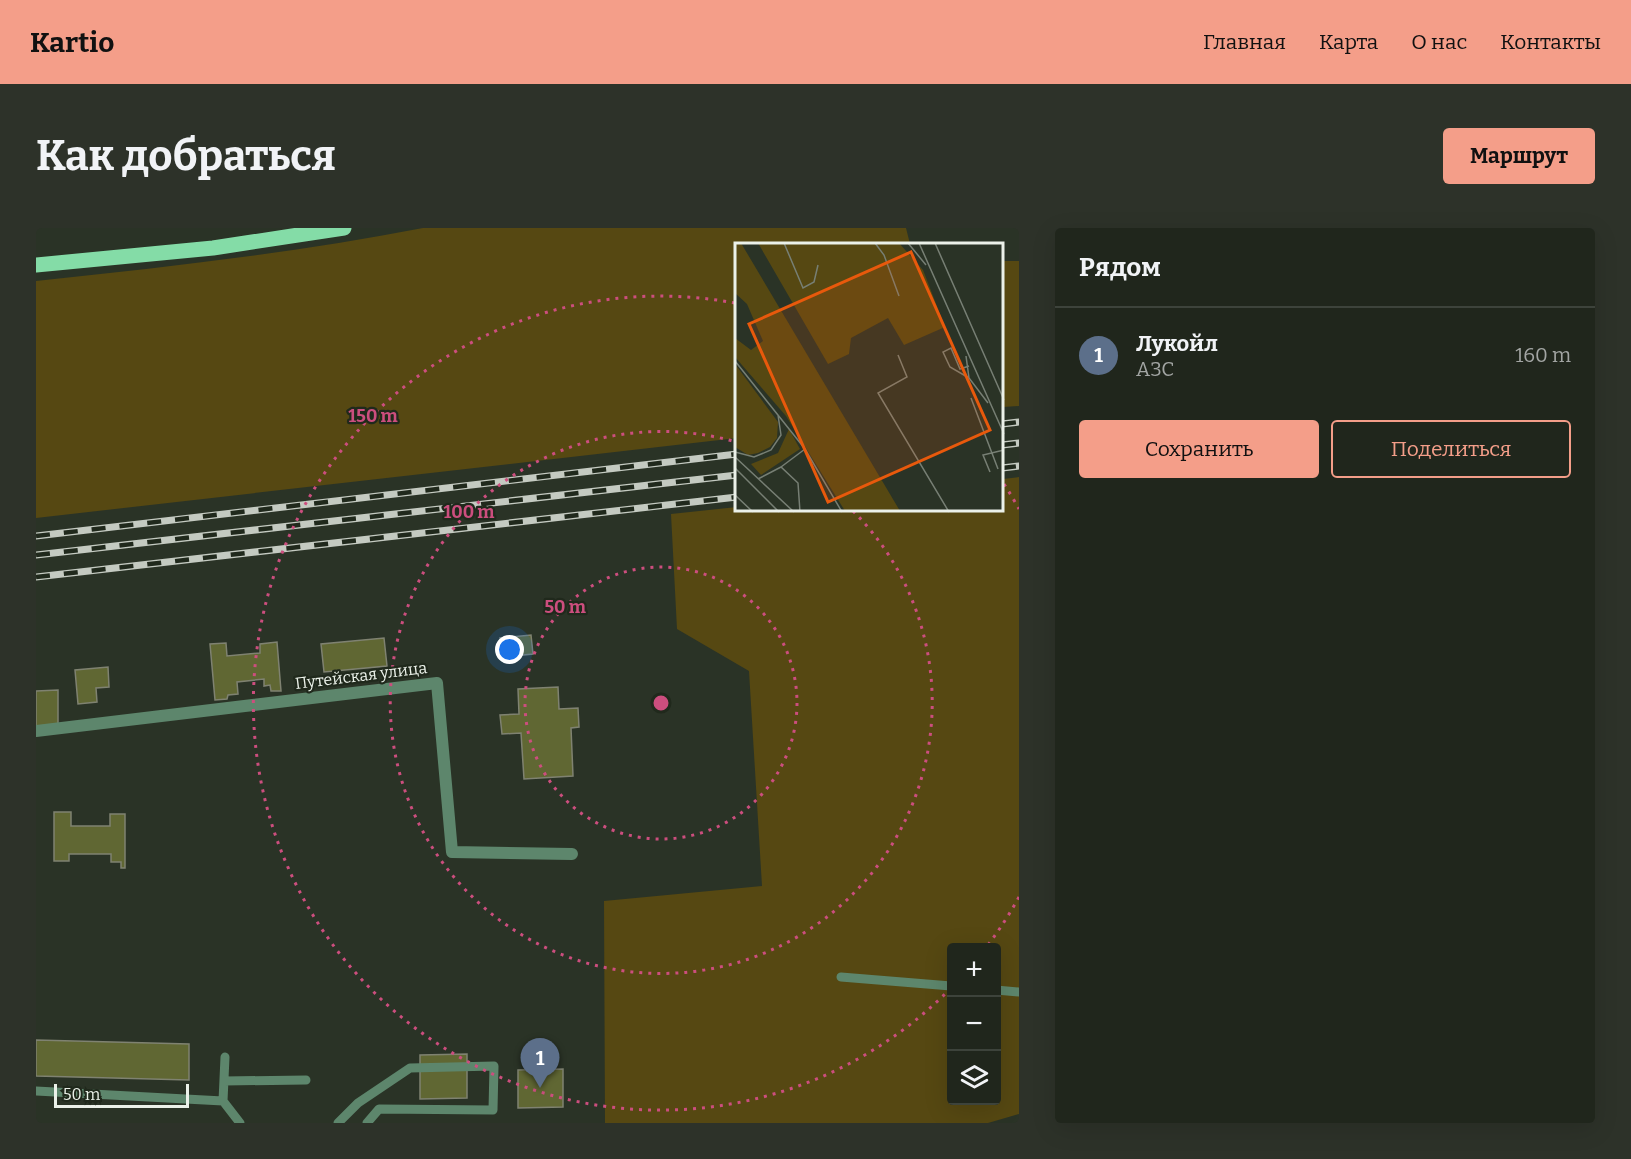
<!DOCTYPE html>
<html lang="ru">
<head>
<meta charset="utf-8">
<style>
  body { margin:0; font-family:Bitter,serif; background:#2d3229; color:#f1f3f6 }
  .controls { position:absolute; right:18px; bottom:18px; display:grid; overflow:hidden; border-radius:6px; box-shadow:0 6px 24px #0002 }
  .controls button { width:54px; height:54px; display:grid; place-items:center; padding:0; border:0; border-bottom:2px solid #3d433b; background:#20261c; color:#f1f3f6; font:30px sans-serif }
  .scale { position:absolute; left:18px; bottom:15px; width:135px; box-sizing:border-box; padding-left:6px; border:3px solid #ebf1e9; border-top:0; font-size:16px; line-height:21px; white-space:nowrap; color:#ebf1e9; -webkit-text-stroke:4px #20291c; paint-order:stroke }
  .you { position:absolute; left:474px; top:422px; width:21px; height:21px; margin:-15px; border:4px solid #fff; border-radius:50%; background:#1a73e8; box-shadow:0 0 0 9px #1a73e833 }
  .badge { display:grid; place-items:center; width:39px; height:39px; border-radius:50%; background:#f49e89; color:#fff; font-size:20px; font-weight:700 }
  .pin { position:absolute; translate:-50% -50px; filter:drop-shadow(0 2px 3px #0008) }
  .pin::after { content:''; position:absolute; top:32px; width:21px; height:18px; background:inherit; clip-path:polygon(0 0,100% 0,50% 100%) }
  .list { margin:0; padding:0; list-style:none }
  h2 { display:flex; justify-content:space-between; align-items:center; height:78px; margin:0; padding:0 24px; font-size:26px }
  h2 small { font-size:20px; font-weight:400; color:#a2a5a3 }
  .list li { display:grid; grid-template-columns:39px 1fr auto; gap:18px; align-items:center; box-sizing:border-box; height:96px; padding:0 24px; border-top:2px solid #3d433b }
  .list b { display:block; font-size:22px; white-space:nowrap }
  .list p { margin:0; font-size:20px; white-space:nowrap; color:#a2a5a3 }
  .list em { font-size:20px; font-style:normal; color:#a2a5a3 }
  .actions { display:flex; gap:12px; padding:18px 24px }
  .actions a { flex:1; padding:14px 0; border:2px solid #f49e89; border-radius:6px; text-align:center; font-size:21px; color:#f49e89 }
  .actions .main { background:#f49e89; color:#111 }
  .icon { flex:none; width:33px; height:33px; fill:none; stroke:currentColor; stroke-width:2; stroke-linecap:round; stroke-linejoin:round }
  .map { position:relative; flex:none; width:983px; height:895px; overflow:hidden; border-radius:6px }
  header { display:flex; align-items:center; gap:36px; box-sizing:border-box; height:84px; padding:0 30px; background:#f49e89; color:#111 }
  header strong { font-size:28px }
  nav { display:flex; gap:33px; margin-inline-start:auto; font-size:21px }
  .intro { display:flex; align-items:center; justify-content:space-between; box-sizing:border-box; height:144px; padding:0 36px }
  h1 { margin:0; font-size:42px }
  .button { padding:15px 27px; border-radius:6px; background:#f49e89; color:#111; font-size:21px; font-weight:700 }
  main { display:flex; gap:36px; padding:0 36px }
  aside { flex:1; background:#20261c; border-radius:6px; box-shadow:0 6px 24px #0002 }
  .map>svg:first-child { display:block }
</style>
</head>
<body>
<header>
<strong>Kartio</strong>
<nav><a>Главная</a><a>Карта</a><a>О нас</a><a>Контакты</a></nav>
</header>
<div class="intro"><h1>Как добраться</h1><a class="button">Маршрут</a></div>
<main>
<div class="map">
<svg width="983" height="895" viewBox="0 0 983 895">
  <rect width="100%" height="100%" fill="#2a3326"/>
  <path fill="#564812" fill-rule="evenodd" d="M 387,0 L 870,0 L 874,16 L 701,16 L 701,210 L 0,290 L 0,53 C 130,39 259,25 387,0 Z
    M 966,33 L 983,33 L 983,178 L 967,179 Z
    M 983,249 L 983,886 L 952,895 L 569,895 L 568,673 L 726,658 L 713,443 L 641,401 L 635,286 L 701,279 L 701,282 L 966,282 L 967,251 ZM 915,720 L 960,720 L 960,872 L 915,872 Z"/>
  <path fill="#606733" stroke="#7f8271" stroke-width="1.5" d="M 495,407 L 497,426 L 467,429 L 464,410 Z
    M 348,410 L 351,438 L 288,444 L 285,416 Z
    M 241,414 L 245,463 L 235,463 L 234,457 L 228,458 L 228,451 L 201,454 L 202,466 L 192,467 L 191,471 L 179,472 L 174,416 L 190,415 L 191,428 L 224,425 L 224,416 Z
    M 72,439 L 73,459 L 60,460 L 61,474 L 42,476 L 39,442 Z
    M 522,459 L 523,481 L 542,480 L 543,499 L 535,500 L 537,548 L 488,551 L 485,505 L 466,506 L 464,487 L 483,486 L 482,461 Z
    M 22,462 L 22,498 L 0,498 L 0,463 Z
    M 18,584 L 35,584 L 35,598 L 74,598 L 74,586 L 89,586 L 89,640 L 85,640 L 85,634 L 75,634 L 75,626 L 33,626 L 33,633 L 18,633 Z
    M 0,812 L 153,816 L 153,852 L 0,848 Z
    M 431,826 L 431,870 L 384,871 L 384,827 Z
    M 527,841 L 527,879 L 482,880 L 482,842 Z"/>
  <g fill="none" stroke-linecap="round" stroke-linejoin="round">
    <path stroke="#5d866c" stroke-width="9" d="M 805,749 L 915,758
      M 960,762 L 983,764
      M 189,829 L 187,873 L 204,895
      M 188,853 L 270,852
      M 0,863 L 187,873
      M 302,895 L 322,875 L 374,840 L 458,838 L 457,882 L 343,881 L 331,895"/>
    <path stroke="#5d866c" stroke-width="12" d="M 0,503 L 401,455 L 416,624 L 536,626"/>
    <path stroke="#84dca7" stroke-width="15" d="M 0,37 L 177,20 L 308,0"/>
    <g stroke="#c4cac1" stroke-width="7">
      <path id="rail" d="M 966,196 L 983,194
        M 966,217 L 983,215
        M 966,240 L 983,238
        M 0,308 L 701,226
        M 0,327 L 701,247
        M 0,349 L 701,269"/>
    </g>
    <use href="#rail" stroke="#20291c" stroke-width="4.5" stroke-dasharray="14" stroke-linecap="butt"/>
  </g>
  <g fill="none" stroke="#cc4e7e" stroke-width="3" stroke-dasharray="3 6">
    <circle cx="625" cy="475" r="136"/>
    <path d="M817 283A271 271 0 1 1 700 214"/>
    <path d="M983 669A407 407 0 0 1 952 717M915 760A407 407 0 1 1 699 75M968 256A407 407 0 0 1 983 281"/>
  </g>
  <g text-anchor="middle" stroke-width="4.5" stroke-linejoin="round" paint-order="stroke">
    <g font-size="16" fill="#ebf1e9" stroke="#20291c">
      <text transform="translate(325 447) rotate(-7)" y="6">Путейская улица</text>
    </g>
  </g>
  <g transform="translate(699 15)">
    <rect width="268" height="268" fill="#2a3326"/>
    <path d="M 0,0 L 6,0 L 165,268 L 110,268 L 51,173 L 0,114 L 0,95 L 16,107 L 28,98 L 12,61 L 0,50 ZM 23,0 L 164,0 L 188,27 L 210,84 L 169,102 L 153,75 L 116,95 L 114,111 L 93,121 ZM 0,121 L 43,179 L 42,195 L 35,204 L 23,210 L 13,212 L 0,204 ZM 54,186 L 65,206 L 26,232 L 16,221 L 43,210 Z" fill="#564812"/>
    <path fill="none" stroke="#777f74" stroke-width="1.5" d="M 49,0 L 68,45 L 79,39 L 83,22M 140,0 L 149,12 L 164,53M 173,0 L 191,22M 184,0 L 269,191M 200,0 L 269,157M 163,112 L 172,134 L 143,150 L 214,269M 231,113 L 234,135 L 253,160M 0,118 L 70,206 L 107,269M 234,123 L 225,126 L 216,105 L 208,109 L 215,124 L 234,135M 236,155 L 263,226M 0,209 L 19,214 L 36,207 L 46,192 L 43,172M 0,214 L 59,269M 46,224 L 70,206M 0,225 L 44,269M 255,229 L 248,212 L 269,207M 23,236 L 46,224 L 63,240 L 65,269M 0,252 L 18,269"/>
    <path fill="#e8590c" fill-opacity="0.15" stroke="#e8590c" stroke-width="3" d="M 176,9 L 255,187 L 93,259 L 14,81 Z"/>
    <rect width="268" height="268" fill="none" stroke="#ebf1e9" stroke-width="3"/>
  </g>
  <circle cx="625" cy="475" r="9" fill="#cc4e7e" stroke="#20291c" stroke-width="3"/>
  <g font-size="18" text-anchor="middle" font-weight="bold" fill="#cc4e7e" stroke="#20291c" stroke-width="4.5" stroke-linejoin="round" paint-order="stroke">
    <text x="337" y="194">150 m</text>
    <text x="433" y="290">100 m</text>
    <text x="529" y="385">50 m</text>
  </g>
</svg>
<div class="controls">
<button>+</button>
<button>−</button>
<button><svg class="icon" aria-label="layers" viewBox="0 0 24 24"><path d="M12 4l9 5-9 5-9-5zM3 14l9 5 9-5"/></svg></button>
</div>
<div class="scale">50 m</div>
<div class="you"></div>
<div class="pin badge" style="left:504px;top:860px;background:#5c6f8a">1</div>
</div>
<aside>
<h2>Рядом<small></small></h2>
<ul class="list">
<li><span class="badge" style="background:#5c6f8a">1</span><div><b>Лукойл</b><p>АЗС</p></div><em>160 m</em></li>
</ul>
<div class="actions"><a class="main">Сохранить</a><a>Поделиться</a></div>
</aside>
</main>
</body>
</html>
